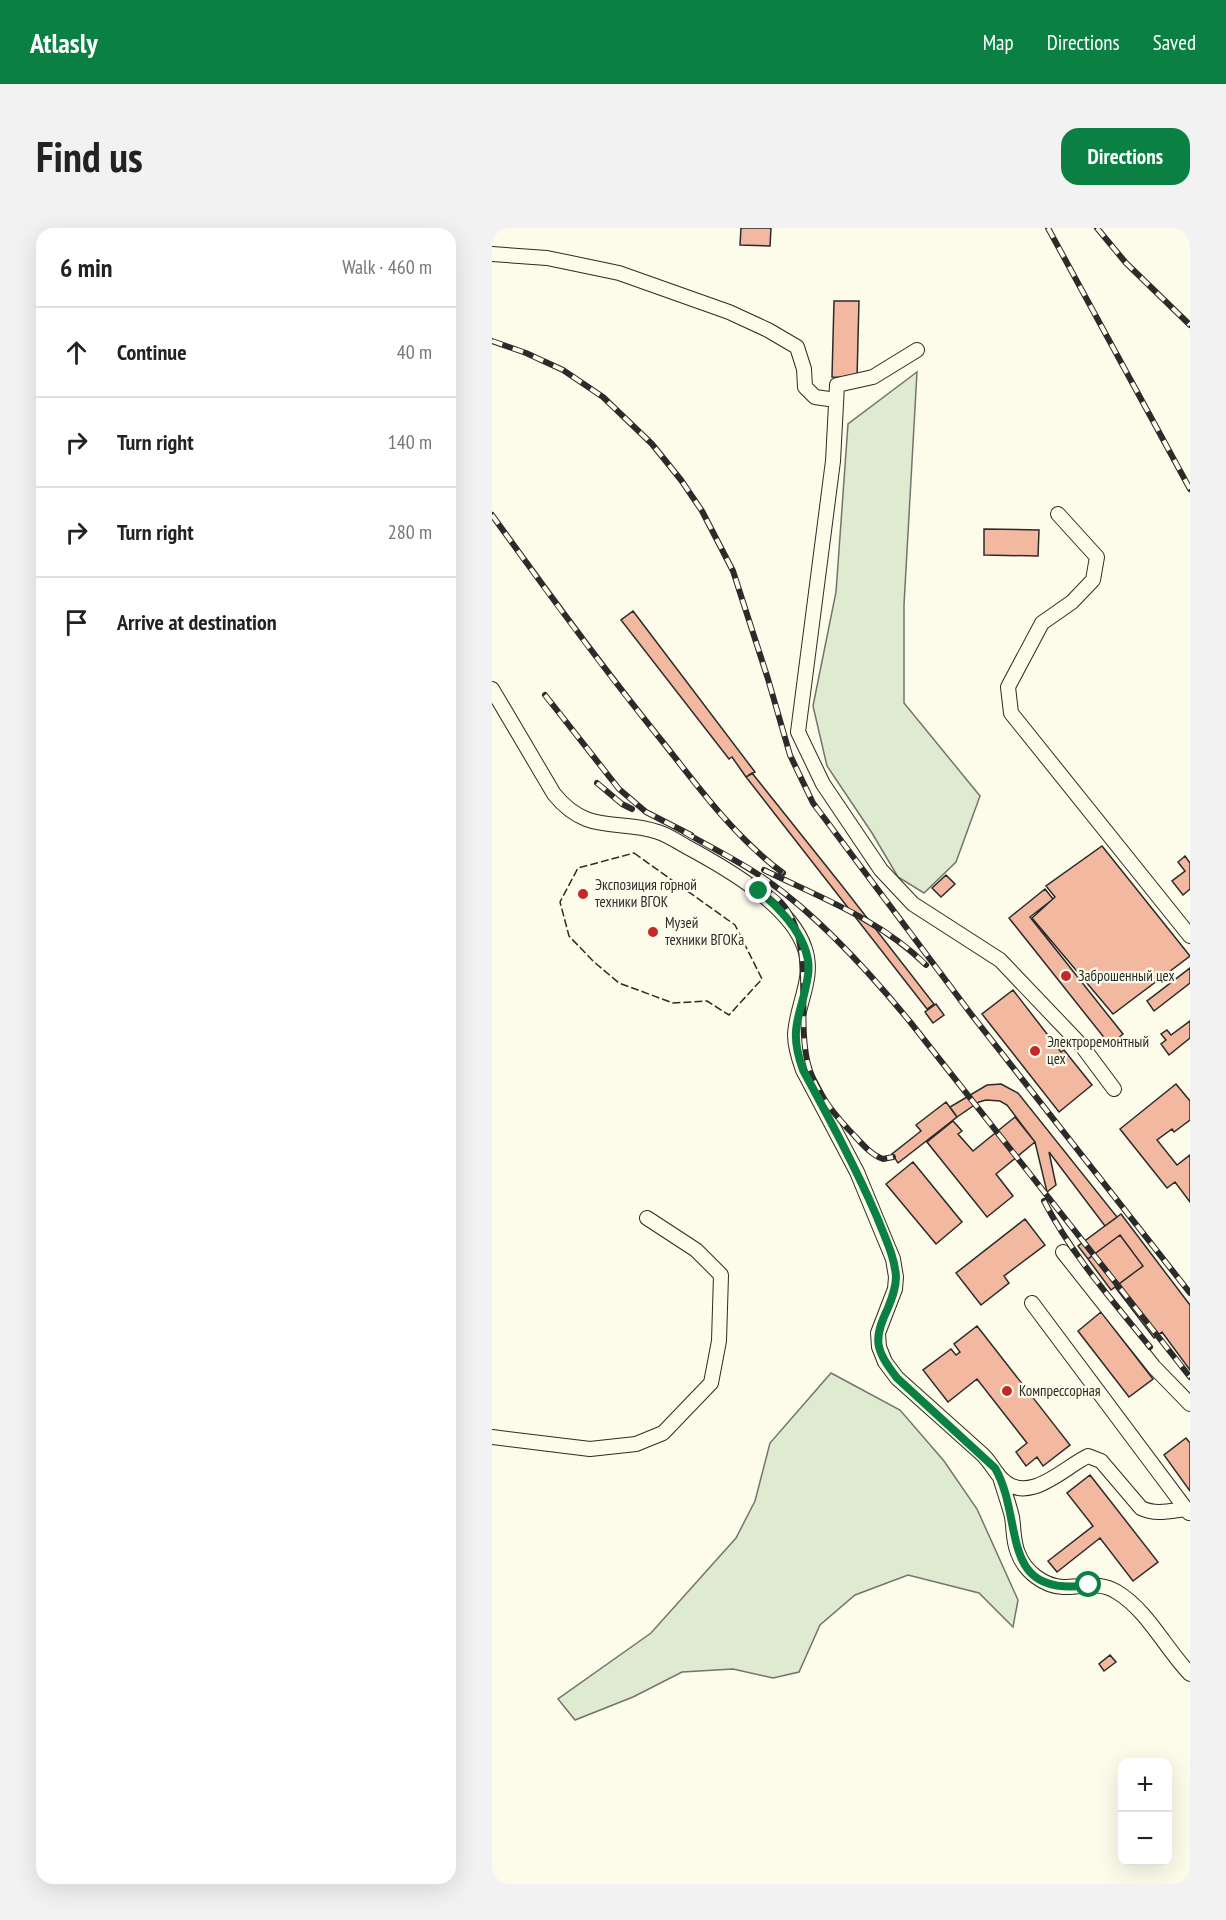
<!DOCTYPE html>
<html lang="en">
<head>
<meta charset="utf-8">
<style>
  body { margin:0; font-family:"PT Sans Narrow",sans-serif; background:#f2f2f2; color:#222 }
  .controls { position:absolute; right:18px; bottom:18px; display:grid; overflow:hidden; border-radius:12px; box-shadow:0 6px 24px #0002 }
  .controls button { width:54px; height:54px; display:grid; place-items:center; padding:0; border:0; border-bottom:2px solid #e0e0e0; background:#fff; color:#222; font:30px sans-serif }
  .stop { position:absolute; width:18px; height:18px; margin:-14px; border:4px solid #0b8043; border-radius:50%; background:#fff }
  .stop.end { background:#0b8043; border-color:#fff; box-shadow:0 2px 6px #0008 }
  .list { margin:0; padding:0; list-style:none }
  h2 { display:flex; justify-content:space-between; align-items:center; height:78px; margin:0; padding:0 24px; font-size:26px }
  h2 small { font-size:20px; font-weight:400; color:#767676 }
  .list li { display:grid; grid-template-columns:39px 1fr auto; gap:18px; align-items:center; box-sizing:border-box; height:90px; padding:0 24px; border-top:2px solid #e0e0e0 }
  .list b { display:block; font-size:22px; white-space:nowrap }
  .list em { font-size:20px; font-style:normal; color:#767676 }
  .icon { flex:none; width:33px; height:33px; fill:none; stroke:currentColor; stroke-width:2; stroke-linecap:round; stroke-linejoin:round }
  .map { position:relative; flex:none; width:698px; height:1656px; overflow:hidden; border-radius:18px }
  header { display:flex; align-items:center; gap:36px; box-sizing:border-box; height:84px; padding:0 30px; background:#0b8043; color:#fff }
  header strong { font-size:28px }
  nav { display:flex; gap:33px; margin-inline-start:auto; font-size:21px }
  .intro { display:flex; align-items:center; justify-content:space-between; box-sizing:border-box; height:144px; padding:0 36px }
  h1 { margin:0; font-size:42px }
  .button { padding:15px 27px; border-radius:18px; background:#0b8043; color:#fff; font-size:21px; font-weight:700 }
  main { display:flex; gap:36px; padding:0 36px }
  aside { flex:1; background:#fff; border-radius:18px; box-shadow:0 6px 24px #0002 }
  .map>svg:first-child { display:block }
</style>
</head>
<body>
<header>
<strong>Atlasly</strong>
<nav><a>Map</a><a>Directions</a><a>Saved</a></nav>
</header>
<div class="intro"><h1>Find us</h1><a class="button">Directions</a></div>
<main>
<aside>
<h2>6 min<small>Walk · 460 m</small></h2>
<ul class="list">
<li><svg class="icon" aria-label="ahead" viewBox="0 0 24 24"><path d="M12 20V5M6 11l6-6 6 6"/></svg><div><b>Continue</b></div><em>40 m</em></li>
<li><svg class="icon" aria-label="right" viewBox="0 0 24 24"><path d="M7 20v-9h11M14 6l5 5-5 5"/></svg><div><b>Turn right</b></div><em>140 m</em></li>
<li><svg class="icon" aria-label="right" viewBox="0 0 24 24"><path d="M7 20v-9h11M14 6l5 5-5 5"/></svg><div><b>Turn right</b></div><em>280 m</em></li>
<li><svg class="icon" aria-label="arrive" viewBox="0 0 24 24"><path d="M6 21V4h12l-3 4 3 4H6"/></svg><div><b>Arrive at destination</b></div></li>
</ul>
</aside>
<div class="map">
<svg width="698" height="1656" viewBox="0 0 698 1656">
  <rect width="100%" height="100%" fill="#fdfbea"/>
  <path fill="#deebd1" stroke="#74746e" stroke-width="1.5" d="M 425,144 L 412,377 L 412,475 L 488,568 L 464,634 L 432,665 L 406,649 L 380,605 L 335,538 L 321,478 L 344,364 L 356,196 Z
    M 339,1145 L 408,1182 L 452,1233 L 485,1281 L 526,1372 L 521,1399 L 487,1365 L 416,1347 L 363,1367 L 328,1397 L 307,1444 L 281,1450 L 241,1441 L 190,1444 L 141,1469 L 83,1492 L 66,1471 L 159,1405 L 244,1310 L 263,1273 L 278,1215 Z"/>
  <path fill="#f2b8a0" stroke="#2b2b2b" stroke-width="1.5" d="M 249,0 L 279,0 L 278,18 L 248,17 Z
    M 342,73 L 367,73 L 365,150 L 340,149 Z
    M 492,301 L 547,302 L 546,328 L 492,327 Z
    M 141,383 L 263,544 L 254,549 L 240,529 L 237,531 L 129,392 Z
    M 260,545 L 351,659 L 442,776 L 435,781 L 254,549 Z
    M 610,618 L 698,728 L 621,786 L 540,690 L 563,669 L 554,658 Z
    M 693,628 L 698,635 L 698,661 L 691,667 L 680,653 L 693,643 L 686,634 Z
    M 454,647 L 463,656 L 449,669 L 440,660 Z
    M 553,661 L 561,671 L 538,689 L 631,806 L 618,817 L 517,690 Z
    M 698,740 L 698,755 L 662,783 L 655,773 Z
    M 521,762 L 569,824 L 572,822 L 600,857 L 567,884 L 490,786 Z
    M 444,776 L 452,787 L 441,795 L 433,784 Z
    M 698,793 L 698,810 L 677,827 L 669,816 L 674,812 L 669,806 L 675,802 L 679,807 Z
    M 509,856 L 526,865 L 625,989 L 613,998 L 557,924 L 564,957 L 555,964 L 543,914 L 515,877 L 508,873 L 494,872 L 487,874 L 465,889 L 458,879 L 495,857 Z
    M 684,856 L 698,873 L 698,892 L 682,904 L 680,901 L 665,912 L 685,937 L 698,927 L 698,974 L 683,954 L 675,960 L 628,901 Z
    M 454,874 L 465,889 L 406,935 L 400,926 L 429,903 L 424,897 Z
    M 523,889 L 543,914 L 504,946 L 521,968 L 495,989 L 435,914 L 461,893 L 470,903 L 466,906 L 481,923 Z
    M 421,934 L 470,994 L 444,1016 L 394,956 Z
    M 629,986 L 698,1077 L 698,1142 L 670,1104 L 662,1110 L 623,1059 L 651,1038 L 628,1007 L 596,1031 L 586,1018 Z
    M 533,991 L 553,1017 L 512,1048 L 517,1055 L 489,1077 L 464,1045 Z
    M 628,1007 L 651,1038 L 619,1062 L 596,1031 Z
    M 609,1084 L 661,1151 L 637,1169 L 586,1103 Z
    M 485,1098 L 578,1217 L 551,1238 L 545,1229 L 534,1238 L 524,1224 L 535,1215 L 485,1151 L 456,1174 L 431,1142 L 459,1121 L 464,1127 L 468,1124 L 462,1116 Z
    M 694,1210 L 698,1215 L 698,1263 L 672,1227 Z
    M 598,1247 L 666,1334 L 641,1353 L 608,1310 L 565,1344 L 556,1333 L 601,1298 L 575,1265 Z
    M 618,1427 L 624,1434 L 612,1443 L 607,1436 Z"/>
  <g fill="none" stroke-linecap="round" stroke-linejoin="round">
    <g stroke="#2b2b2b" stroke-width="16">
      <path id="minor" d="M 0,26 L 55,30 L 127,45 L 237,84 L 276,102 L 305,119 L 312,141 L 313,159 L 323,169 L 344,172
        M 425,122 L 381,149 L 345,157 L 341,233 L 306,504 L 331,556 L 389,642 L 421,676 L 508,732 L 590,818 L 622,861
        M 566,286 L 605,329 L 601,352 L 580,374 L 550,395 L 516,459 L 519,485 L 698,708
        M 0,461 L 62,566 C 96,608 126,590 166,604 C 176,607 186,614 195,619 C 234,640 299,677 313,721 C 323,750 304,778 303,807 C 303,819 307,831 311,842 L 365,944 L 401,1031 L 404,1049 L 403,1061 L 386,1105 L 387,1119 L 393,1134 L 405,1150 L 491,1227 C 498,1234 502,1242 508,1249 C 535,1280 572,1239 596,1228 L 609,1233 L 649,1280 C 663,1287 678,1283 693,1281
        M 571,1024 L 662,1139 L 698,1176
        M 540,1075 L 697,1285
        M 0,1209 L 98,1221 L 144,1216 L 171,1205 L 219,1155 L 227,1113 L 229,1047 L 204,1022 L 155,990
        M 508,1249 C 512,1263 517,1276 520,1289 C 522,1301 521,1314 526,1325 C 533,1344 552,1358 571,1359 C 590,1359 608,1353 625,1364 C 656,1383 673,1420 698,1446"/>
    </g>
    <use href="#minor" stroke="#fdfbea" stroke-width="14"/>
    <g stroke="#2b2b2b" stroke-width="6">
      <path id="rail" d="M 556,0 L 698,261
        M 605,0 L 634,35 L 698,97
        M 0,113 L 34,125 L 71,142 L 111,169 L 160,216 L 189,252 L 210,283 L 241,343 L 276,451 L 298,527 L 321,575 L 479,786 L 698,1065
        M 0,287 C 56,365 113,443 174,518 C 210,564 244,610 291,645
        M 53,467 L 127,561 L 154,584 L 199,607
        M 105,555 L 130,576 L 140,581
        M 192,604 C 220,620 249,634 276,653 C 327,689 379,746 419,795 L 698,1149
        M 272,642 C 329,670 389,692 434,737
        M 261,653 C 272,660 286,669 293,679 C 323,719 304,790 316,836 C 322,860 340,884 357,902 C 367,912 377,926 391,931 L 401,929
        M 552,973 C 580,1027 620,1072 658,1119"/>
    </g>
    <use href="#rail" stroke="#fdfbea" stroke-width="4" stroke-dasharray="11" stroke-linecap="butt"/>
    <path stroke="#2b2b2b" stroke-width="1.5" stroke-dasharray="8 3" stroke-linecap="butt" d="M 142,625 L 243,697 L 270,751 L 237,787 L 215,773 L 181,775 L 127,755 L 102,734 L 77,708 L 68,674 L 86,640 Z"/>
  </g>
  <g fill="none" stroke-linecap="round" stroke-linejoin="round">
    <path stroke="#0b8043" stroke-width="8" d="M 267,663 C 290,682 321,714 316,747 C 310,788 295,798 311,842 C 337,890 363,938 385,989 C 392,1007 403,1029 404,1049 C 404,1060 400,1070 396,1080 C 380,1113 384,1122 405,1150 L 503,1240 C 533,1292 505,1371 597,1357"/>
  </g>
  <g fill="#c62828" stroke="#fdfbea" stroke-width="2">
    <circle cx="91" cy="666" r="6"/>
    <circle cx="161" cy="704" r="6"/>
    <circle cx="574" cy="748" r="6"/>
    <circle cx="543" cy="823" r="6"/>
    <circle cx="515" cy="1163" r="6"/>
  </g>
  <g text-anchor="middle" stroke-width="4.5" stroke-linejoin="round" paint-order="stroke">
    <g font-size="15" fill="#2b2b2b" stroke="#fdfbea" text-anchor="start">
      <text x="103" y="662">Экспозиция горной<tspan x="103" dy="17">техники ВГОК</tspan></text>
      <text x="173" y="700">Музей<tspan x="173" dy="17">техники ВГОКа</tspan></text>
      <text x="586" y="753">Заброшенный цех</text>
      <text x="555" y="819">Электроремонтный<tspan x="555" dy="17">цех</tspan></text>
      <text x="527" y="1168">Компрессорная</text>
    </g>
  </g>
</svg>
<div class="controls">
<button>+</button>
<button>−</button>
</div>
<div class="stop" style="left:597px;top:1357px"></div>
<div class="stop end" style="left:267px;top:663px"></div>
</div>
</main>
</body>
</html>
